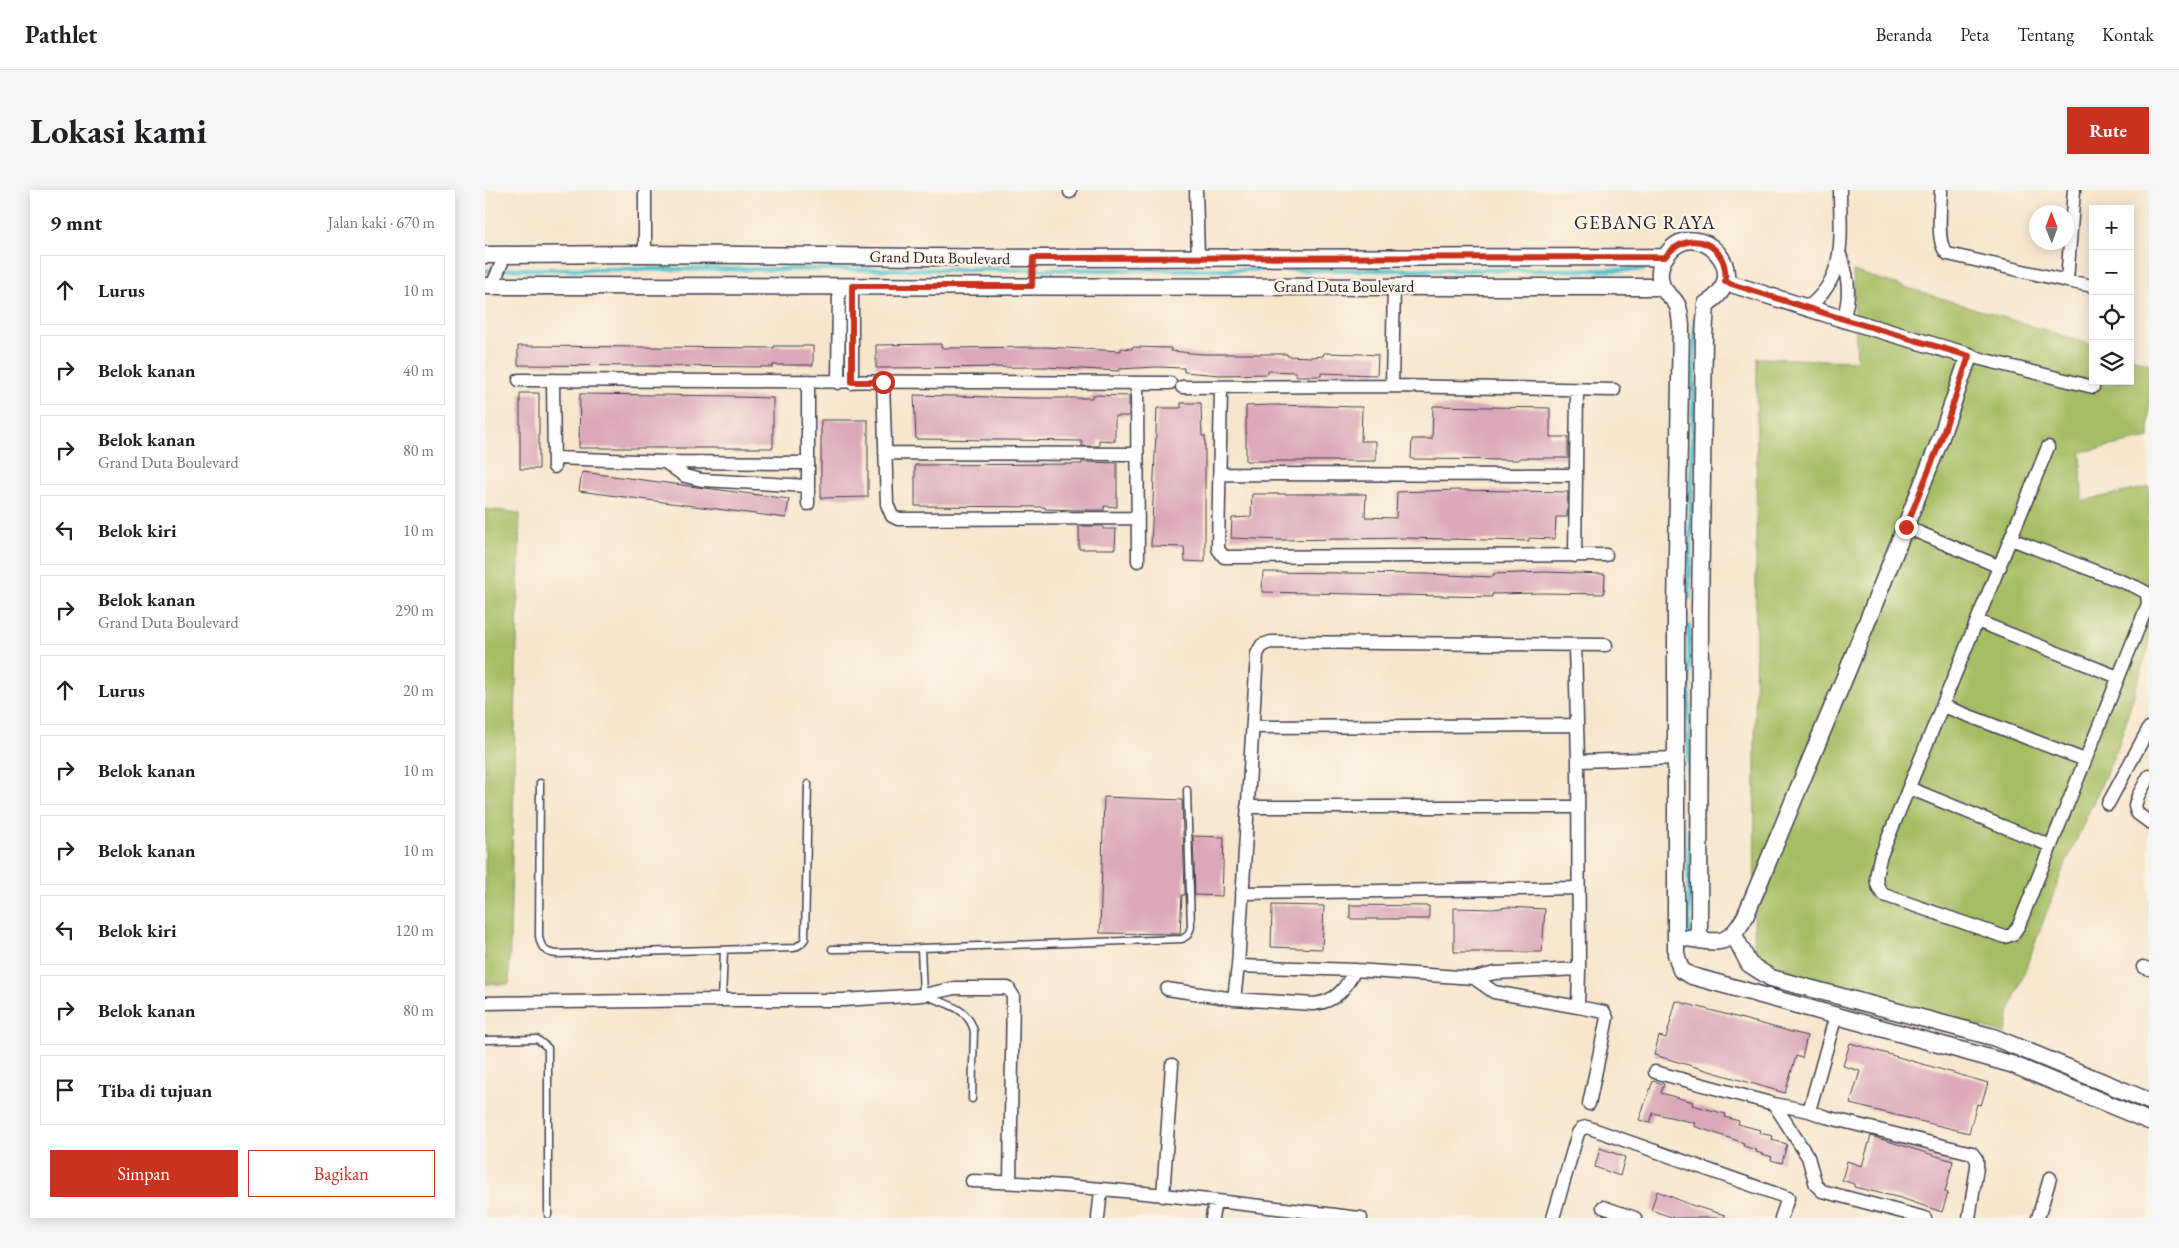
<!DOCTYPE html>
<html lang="id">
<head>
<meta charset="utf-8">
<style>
  body { margin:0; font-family:"EB Garamond",serif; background:#f6f6f6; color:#202124 }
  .controls { position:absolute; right:15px; top:15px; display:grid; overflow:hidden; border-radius:0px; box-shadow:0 2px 12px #0003 }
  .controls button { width:45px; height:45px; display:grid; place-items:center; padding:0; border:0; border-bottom:1px solid #e0e0e0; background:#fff; color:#202124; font:25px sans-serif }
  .compass { position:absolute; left:1544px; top:15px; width:45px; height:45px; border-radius:50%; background:#fff; box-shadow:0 2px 12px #0003; rotate:359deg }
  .stop { position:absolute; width:15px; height:15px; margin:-11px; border:4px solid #c8321e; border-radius:50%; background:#fff }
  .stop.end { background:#c8321e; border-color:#fff; box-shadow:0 1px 5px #0008 }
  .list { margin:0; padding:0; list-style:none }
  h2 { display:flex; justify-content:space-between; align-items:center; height:65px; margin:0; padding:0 20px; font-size:21px }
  h2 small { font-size:16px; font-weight:400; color:#757577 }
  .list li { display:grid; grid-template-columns:32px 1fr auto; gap:15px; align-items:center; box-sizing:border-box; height:70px; margin:0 10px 10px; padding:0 10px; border:1px solid #e0e0e0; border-radius:0px }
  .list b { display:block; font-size:19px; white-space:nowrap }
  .list p { margin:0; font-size:16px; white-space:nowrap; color:#757577 }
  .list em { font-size:16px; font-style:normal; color:#757577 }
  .actions { display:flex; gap:10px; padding:15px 20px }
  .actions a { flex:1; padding:11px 0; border:1px solid #c8321e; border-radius:0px; text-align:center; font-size:18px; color:#c8321e }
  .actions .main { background:#c8321e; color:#fff }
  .icon { flex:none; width:28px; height:28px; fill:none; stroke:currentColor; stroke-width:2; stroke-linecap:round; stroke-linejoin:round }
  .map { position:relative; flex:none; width:1664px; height:1028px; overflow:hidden; border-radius:0px }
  header { display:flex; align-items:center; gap:30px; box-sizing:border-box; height:70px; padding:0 25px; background:#fff; border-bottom:1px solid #e0e0e0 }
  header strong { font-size:24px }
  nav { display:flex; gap:28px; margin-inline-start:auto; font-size:18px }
  .intro { display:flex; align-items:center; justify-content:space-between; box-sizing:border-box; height:120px; padding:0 30px }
  h1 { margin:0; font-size:35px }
  .button { padding:12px 22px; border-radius:0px; background:#c8321e; color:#fff; font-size:18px; font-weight:700 }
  main { display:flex; gap:30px; padding:0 30px }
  aside { flex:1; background:#fff; border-radius:0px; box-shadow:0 2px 12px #0003 }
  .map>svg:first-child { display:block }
</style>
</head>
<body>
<header>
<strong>Pathlet</strong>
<nav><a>Beranda</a><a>Peta</a><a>Tentang</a><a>Kontak</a></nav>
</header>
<div class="intro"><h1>Lokasi kami</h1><a class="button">Rute</a></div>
<main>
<aside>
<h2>9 mnt<small>Jalan kaki · 670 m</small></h2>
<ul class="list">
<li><svg class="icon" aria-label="ahead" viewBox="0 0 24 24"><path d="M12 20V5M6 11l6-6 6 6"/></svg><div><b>Lurus</b></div><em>10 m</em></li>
<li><svg class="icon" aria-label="right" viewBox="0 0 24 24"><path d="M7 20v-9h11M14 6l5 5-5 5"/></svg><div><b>Belok kanan</b></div><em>40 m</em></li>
<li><svg class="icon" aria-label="right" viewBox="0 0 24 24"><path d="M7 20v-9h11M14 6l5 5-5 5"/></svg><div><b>Belok kanan</b><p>Grand Duta Boulevard</p></div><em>80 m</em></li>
<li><svg class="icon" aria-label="left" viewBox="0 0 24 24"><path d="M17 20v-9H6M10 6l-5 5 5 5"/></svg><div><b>Belok kiri</b></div><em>10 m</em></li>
<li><svg class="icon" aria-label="right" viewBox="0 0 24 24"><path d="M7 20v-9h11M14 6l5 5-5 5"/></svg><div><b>Belok kanan</b><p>Grand Duta Boulevard</p></div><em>290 m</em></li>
<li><svg class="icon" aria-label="ahead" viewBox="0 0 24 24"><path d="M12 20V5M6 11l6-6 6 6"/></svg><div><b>Lurus</b></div><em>20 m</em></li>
<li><svg class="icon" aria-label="right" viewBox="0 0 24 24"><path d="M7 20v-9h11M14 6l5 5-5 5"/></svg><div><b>Belok kanan</b></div><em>10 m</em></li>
<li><svg class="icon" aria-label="right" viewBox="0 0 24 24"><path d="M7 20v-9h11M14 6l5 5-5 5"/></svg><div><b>Belok kanan</b></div><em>10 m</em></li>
<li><svg class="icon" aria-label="left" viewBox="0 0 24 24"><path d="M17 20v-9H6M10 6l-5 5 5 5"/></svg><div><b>Belok kiri</b></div><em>120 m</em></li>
<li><svg class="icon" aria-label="right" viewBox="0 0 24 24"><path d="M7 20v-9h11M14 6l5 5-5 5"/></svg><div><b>Belok kanan</b></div><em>80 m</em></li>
<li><svg class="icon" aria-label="arrive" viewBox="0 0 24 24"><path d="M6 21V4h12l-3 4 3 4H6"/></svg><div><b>Tiba di tujuan</b></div></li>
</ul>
<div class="actions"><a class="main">Simpan</a><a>Bagikan</a></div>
</aside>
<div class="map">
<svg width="1664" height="1028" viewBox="0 0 1664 1028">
  <rect width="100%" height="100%" fill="#fcf5e5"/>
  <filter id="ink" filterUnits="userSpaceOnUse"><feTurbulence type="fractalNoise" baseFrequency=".02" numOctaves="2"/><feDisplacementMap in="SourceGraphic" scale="10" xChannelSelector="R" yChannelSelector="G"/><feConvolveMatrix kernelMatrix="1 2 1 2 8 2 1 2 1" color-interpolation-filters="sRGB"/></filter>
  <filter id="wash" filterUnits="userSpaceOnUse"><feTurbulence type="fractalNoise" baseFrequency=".0096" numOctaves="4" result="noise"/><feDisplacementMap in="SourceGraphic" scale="20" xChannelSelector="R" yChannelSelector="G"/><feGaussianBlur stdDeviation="1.12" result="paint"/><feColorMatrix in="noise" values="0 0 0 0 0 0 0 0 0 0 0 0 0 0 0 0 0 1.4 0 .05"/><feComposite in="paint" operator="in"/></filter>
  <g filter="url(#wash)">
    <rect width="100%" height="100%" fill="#f7e6cd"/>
    <path fill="#a5be64" stroke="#647050" d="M 1368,81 L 1608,155 L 1608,191 L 1645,191 L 1645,167 L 1664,174 L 1664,248 L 1596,262 L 1597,311 L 1664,297 L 1664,455 L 1633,557 L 1576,684 L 1525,820 L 1521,844 L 1269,774 L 1272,168 L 1372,171 Z
      M 0,319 L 35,323 L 24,794 L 0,794 Z"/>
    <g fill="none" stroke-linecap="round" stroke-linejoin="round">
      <path stroke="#57c4d0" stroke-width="4.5" d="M 0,81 L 27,79 L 1158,80
        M 1204,408 L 1210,130
        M 1204,745 L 1204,436"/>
    </g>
    <g id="blocks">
      <path fill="#dba8b9" d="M 456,154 L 456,158 L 560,157 L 636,161 L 636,158 L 647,159 L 647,157 L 686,158 L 686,161 L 717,164 L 802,164 L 802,166 L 826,167 L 838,166 L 839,163 L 877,164 L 893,165 L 892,185 L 836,183 L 836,186 L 811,186 L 811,182 L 783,181 L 783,184 L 735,185 L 699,182 L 699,178 L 671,177 L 634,179 L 634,181 L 561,177 L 391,178 L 391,155 Z
        M 33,156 L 289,158 L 289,156 L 328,156 L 328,175 L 288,175 L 288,177 L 33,175 Z
        M 35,203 L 54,203 L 54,279 L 35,279 Z
        M 95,204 L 249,206 L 249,207 L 288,208 L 288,258 L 94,258 Z
        M 429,205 L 548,208 L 607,208 L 607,205 L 644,206 L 644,226 L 630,226 L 630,251 L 614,250 L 614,256 L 597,256 L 597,251 L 431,249 Z
        M 696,213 L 716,213 L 717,246 L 720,246 L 720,372 L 700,371 L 699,357 L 666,356 L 672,218 L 696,218 Z
        M 787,215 L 877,217 L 876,251 L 891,251 L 891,271 L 761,271 L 761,216 Z
        M 948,216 L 1065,218 L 1065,247 L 1083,247 L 1083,268 L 1034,268 L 1034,270 L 926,269 L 927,249 L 947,249 Z
        M 336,230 L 383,230 L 383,307 L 336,308 Z
        M 597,272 L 632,273 L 632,317 L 619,316 L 619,320 L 595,320 L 560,319 L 560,317 L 430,316 L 430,275 L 597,274 Z
        M 97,282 L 304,309 L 301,328 L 94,301 Z
        M 973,300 L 1083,302 L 1082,327 L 1071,327 L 1070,349 L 1044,348 L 1044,351 L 922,348 L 796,350 L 746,348 L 747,328 L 766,327 L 767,304 L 881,304 L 880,327 L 911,328 L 912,302 Z
        M 594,336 L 618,336 L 618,339 L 631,339 L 630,359 L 594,359 Z
        M 778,382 L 942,384 L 1008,387 L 1008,384 L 1060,382 L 1120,384 L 1119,404 L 1057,403 L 1007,404 L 1007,407 L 777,402 Z
        M 619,607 L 697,610 L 700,705 L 697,705 L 695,744 L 615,743 Z
        M 708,646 L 739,647 L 737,706 L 710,705 Z
        M 787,715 L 839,716 L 837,759 L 786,757 Z
        M 865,715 L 944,716 L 944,729 L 865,729 Z
        M 1023,717 L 1060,719 L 1057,762 L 969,762 L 969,718 L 1008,719 Z
        M 1191,811 L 1322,846 L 1317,868 L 1311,866 L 1300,903 L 1169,865 L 1174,846 L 1181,848 Z
        M 1365,853 L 1503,893 L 1496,915 L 1492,914 L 1484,943 L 1365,914 L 1375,881 L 1358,876 Z
        M 1168,891 L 1179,894 L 1176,903 L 1208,912 L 1207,915 L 1241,924 L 1240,927 L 1254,931 L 1253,934 L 1275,940 L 1274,943 L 1288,946 L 1287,950 L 1302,954 L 1297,973 L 1286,970 L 1287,967 L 1271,962 L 1272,960 L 1258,956 L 1259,953 L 1209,936 L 1210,933 L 1168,923 L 1165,933 L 1154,930 Z
        M 1386,946 L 1468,971 L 1460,1002 L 1463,1003 L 1457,1022 L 1416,1008 L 1369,997 L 1369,994 L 1357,990 L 1362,971 L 1377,976 Z
        M 1115,958 L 1140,967 L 1135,986 L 1110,977 Z
        M 1172,1001 L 1209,1016 L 1240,1025 L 1240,1028 L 1189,1028 L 1166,1020 Z"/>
    </g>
  </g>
  <g filter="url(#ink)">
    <use href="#blocks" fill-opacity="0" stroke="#423f51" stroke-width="1"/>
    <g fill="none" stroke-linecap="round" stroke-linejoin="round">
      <g stroke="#423f51" stroke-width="9">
        <path id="service" d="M 55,593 L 54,746 C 56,758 60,763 72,764 L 309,758 L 316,754 L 320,749 L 323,594
          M 436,758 L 438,805 C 459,813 483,817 489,841 L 487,909
          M 347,759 L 436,758 L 697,749 L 703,745 L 706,737 L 702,600
          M 237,810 L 239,761
          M 0,850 L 52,849 L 63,858 L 63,1025"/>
      </g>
      <g stroke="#423f51" stroke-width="15">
        <path id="minor" d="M 711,0 L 713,66
          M 1456,0 C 1456,16 1450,55 1463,64 L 1582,91 L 1589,0
          M 585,2 L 585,0
          M 160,64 L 160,0
          M 1355,65 C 1364,86 1366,107 1358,129
          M 1582,91 L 1608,96
          M 7,96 L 20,65
          M 367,96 L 367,193
          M 1322,118 C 1363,87 1355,46 1355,0
          M 1484,166 L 1608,197
          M 34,190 L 685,193
          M 68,190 L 69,277
          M 398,192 L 402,314 L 407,326 L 413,329 L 653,328
          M 353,193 L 354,97
          M 652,193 L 653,371
          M 907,196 L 909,95
          M 697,197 L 907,196 L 1129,200
          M 736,198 L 733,359 L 739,367 L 1121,365
          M 400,263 L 651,264
          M 69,268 L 180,272 L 322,273
          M 180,272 L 200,286 L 217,290 L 323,296
          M 735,284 L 1091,285
          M 323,314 L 323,192
          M 1421,337 L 1515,377
          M 1526,349 L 1651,397 L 1662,403 L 1663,414 L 1534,735 L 1528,744 L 1520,747 L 1399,705 C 1387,693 1392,683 1395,668 L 1563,257
          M 1090,366 L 1092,200
          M 1492,431 L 1633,487
          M 1090,455 L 1093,571
          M 1121,455 L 786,452 L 777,455 L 772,464 L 753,776 L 870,780 L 989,788 L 1010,783 L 1094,779 L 1093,571 L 1192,568
          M 1458,516 L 1600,570
          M 769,537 L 1091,535
          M 1664,586 L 1653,606 L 1650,616 L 1652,623 L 1664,632
          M 1424,598 L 1566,656
          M 1623,614 L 1664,538
          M 762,617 L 1093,617
          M 757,703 L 1093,698
          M 1658,777 L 1664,779
          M 989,788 L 1009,802 L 1093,817 L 1094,779
          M 682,799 L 749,809 L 829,814 C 852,811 860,799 870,780
          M 749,809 L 753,776
          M 0,813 L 237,810 L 358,810 L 438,805 L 470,798 L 523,798 L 528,806 L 525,992
          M 1093,817 L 1119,822 L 1122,828 L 1104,914
          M 1170,882 L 1289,914 L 1324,921 L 1341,927 L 1487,963 L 1492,970 L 1492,977 L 1484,1028
          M 1289,914 L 1323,967 L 1331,995 L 1337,1001 L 1440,1028
          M 1324,921 L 1351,825
          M 487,991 C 617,995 747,1013 876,1028
          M 678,1006 L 687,875
          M 1118,1017 L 1150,1028
          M 613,1028 L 616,1000
          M 727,1028 L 730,1012
          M 1068,1028 L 1093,943 L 1097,938 L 1102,937 L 1303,1008 L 1296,1028
          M 1553,1028 L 1565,988"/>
      </g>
      <g stroke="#423f51" stroke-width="19">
        <path id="tertiary" d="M 0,65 L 160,64 L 548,68 L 1179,67
          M 0,96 L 1177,97
          M 1249,745 L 1264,774 L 1286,788 L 1508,847 L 1664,911
          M 1203,748 C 1234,753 1243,757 1260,727 L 1364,477 L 1455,250 L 1484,166 L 1358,129 L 1240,92
          M 1214,750 L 1215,420 L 1219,147 L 1221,114 C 1272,85 1213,24 1183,63 C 1177,70 1174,79 1175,88 C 1177,104 1185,103 1191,113 C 1195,118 1195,129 1196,135 L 1191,421 L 1191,764 L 1196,780 L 1207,786 L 1526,874 L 1664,931"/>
      </g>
      <use href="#service" stroke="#fff" stroke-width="6"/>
      <use href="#minor" stroke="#fff" stroke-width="12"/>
      <use href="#tertiary" stroke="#fff" stroke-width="16"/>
    </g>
  </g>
  <g fill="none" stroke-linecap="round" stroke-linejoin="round" filter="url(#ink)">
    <path stroke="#c8321e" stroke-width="6" d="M 398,192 L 367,192 L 367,96 L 547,96 L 548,68 L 1180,67 C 1203,37 1245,53 1240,92 L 1358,129 L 1484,166 L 1456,250 L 1421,337"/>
  </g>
  <g text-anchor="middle" stroke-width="5" stroke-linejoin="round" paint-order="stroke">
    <g font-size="16" fill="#22223b" stroke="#fcf5e5">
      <text transform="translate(455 67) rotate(1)" y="6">Grand Duta Boulevard</text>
      <text x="859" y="102">Grand Duta Boulevard</text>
    </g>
    <g font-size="19" letter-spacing="1" fill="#22223b" stroke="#fcf5e5">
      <text x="1160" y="39">GEBANG RAYA</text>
    </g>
  </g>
</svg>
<div class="controls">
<button>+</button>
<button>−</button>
<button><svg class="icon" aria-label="locate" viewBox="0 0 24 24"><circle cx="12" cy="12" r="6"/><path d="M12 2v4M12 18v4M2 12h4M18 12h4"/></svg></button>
<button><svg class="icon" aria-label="layers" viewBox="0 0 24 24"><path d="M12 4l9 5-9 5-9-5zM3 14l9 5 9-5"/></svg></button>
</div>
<svg class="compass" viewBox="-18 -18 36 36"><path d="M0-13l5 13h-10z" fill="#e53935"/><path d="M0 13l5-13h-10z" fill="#757577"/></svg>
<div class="stop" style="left:398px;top:192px"></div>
<div class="stop end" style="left:1421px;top:337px"></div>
</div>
</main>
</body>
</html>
